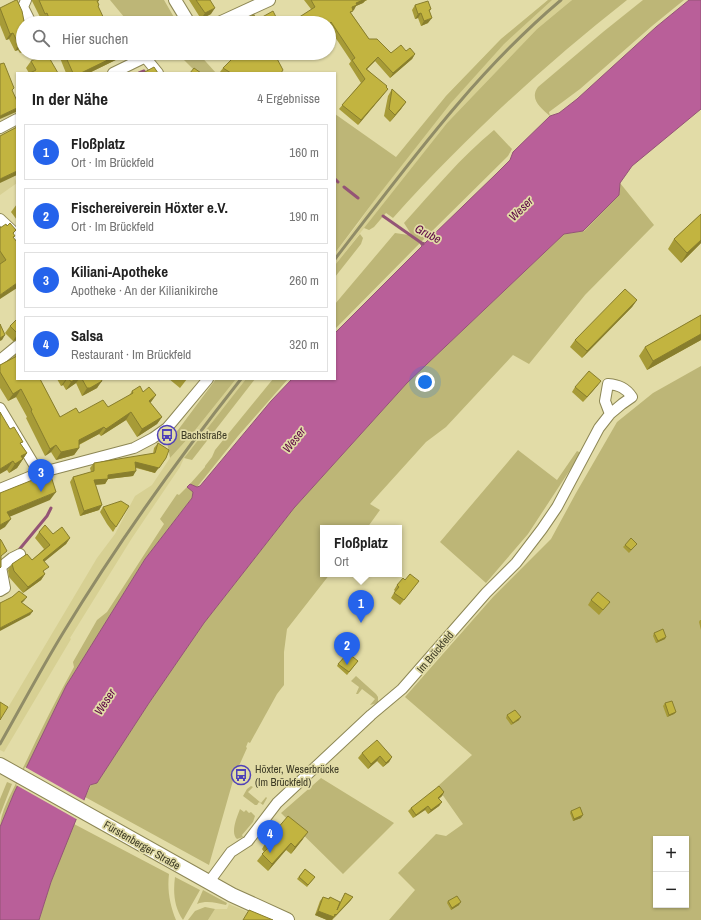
<!DOCTYPE html>
<html lang="de">
<head>
<meta charset="utf-8">
<style>
  body { margin:0; font-family:"Archivo Narrow",sans-serif; background:#f2f2f2; color:#222 }
  .controls { position:absolute; right:12px; bottom:12px; display:grid; overflow:hidden; border-radius:0px; box-shadow:0 1px 3px #0004 }
  .controls button { width:36px; height:36px; display:grid; place-items:center; padding:0; border:0; border-bottom:1px solid #e0e0e0; background:#fff; color:#222; font:20px sans-serif }
  .you { position:absolute; left:425px; top:382px; width:14px; height:14px; margin:-10px; border:3px solid #fff; border-radius:50%; background:#1a73e8; box-shadow:0 0 0 6px #1a73e833 }
  .badge { display:grid; place-items:center; width:26px; height:26px; border-radius:50%; background:#2563eb; color:#fff; font-size:13px; font-weight:700 }
  .pin { position:absolute; translate:-50% -33px; filter:drop-shadow(0 1px 2px #0008) }
  .pin::after { content:''; position:absolute; top:21px; width:14px; height:12px; background:inherit; clip-path:polygon(0 0,100% 0,50% 100%) }
  .popup { position:absolute; left:320px; top:525px; width:82px; height:52px; box-sizing:border-box; display:grid; place-content:center; border-radius:0px; background:#fff; filter:drop-shadow(0 1px 3px #0005); font-size:13px; white-space:nowrap; color:#767676 }
  .popup b { font-size:15px; color:#222 }
  .popup::after { content:''; position:absolute; left:50%; top:100%; margin-left:-8px; border:8px solid transparent; border-top-color:#fff }
  .list { margin:0; padding:0; list-style:none }
  h2 { display:flex; justify-content:space-between; align-items:center; height:52px; margin:0; padding:0 16px; font-size:17px }
  h2 small { font-size:13px; font-weight:400; color:#767676 }
  .list li { display:grid; grid-template-columns:26px 1fr auto; gap:12px; align-items:center; box-sizing:border-box; height:56px; margin:0 8px 8px; padding:0 8px; border:1px solid #e0e0e0; border-radius:0px }
  .list b { display:block; font-size:15px; white-space:nowrap }
  .list p { margin:0; font-size:13px; white-space:nowrap; color:#767676 }
  .list em { font-size:13px; font-style:normal; color:#767676 }
  .icon { flex:none; width:22px; height:22px; fill:none; stroke:currentColor; stroke-width:2; stroke-linecap:round; stroke-linejoin:round }
  .map { position:relative; flex:none; width:701px; height:920px; overflow:hidden }
  .search { position:absolute; background:#fff; box-shadow:0 1px 3px #0004; left:16px; top:16px; width:320px; height:44px; display:flex; align-items:center; gap:10px; box-sizing:border-box; padding:0 14px; border-radius:22px; color:#767676; font-size:15px }
  .panel { position:absolute; background:#fff; box-shadow:0 1px 3px #0004; left:16px; top:72px; width:320px; height:308px; border-radius:0px }
  .map>svg:first-child { display:block }
</style>
</head>
<body>
<div class="map">
<svg width="701" height="920" viewBox="0 0 701 920">
  <rect width="100%" height="100%" fill="#e2dca7"/>
  <path fill="#d7d093" d="M 548,0 L 572,0 L 537,29 L 447,123 L 335,265 L 335,253 L 358,224 L 446,96 L 501,39 Z
    M 0,92 L 17,106 L 17,162 L 9,167 L 17,183 L 0,195 Z
    M 236,379 L 246,379 L 184,458 L 180,467 L 132,538 L 70,638 L 71,639 L 4,752 L 0,750 L 0,721 L 97,558 L 115,534 L 135,496 L 152,485 L 170,458 L 192,434 Z
    M 229,904 L 241,909 L 265,920 L 208,920 L 215,909 L 227,909 Z"/>
  <path fill="#bdb677" fill-rule="evenodd" d="M 110,0 L 164,0 L 175,19 L 176,23 L 129,23 Z
    M 548,0 L 552,0 L 504,44 L 450,104 L 377,197 L 335,253 L 335,114 L 396,157 L 446,96 L 501,39 Z
    M 572,0 L 627,0 C 543,66 464,139 393,218 L 386,213 L 374,227 L 369,230 L 364,228 L 447,123 L 537,29 Z
    M 643,0 L 684,0 L 652,26 L 580,89 L 549,112 L 550,116 C 541,108 529,99 538,87 L 603,32 Z
    M 179,53 L 198,53 L 216,73 L 197,73 L 178,54 Z
    M 494,130 L 512,149 L 508,156 L 421,242 L 411,234 L 404,223 C 433,191 461,157 494,130 Z
    M 620,183 L 654,225 L 585,295 L 529,364 L 513,355 L 446,427 L 426,442 L 370,504 L 380,510 L 367,528 L 323,528 L 323,574 L 330,574 L 287,629 L 284,652 L 284,685 L 277,694 L 250,743 L 248,742 L 246,747 L 247,748 L 234,777 L 209,865 L 85,797 L 91,785 L 97,783 L 149,703 L 204,623 L 294,508 L 407,383 L 564,234 L 584,231 L 619,195 Z
    M 395,233 L 409,235 L 420,243 L 335,329 L 335,304 Z
    M 360,234 L 363,238 L 361,244 L 335,277 L 335,265 Z
    M 701,366 L 701,920 L 389,920 L 415,890 L 398,873 L 436,834 L 446,836 L 463,824 L 437,787 L 472,755 L 405,697 L 493,597 L 551,539 L 576,493 L 617,422 L 653,393 ZM 656,839 L 686,839 L 686,905 L 656,905 Z
    M 216,379 L 236,379 L 192,434 L 170,458 L 167,442 L 178,430 Z
    M 246,379 L 255,379 L 192,460 L 184,458 Z
    M 273,379 L 288,379 L 238,436 L 197,487 L 190,484 L 205,467 L 205,466 L 212,457 L 215,450 Z
    M 518,450 L 557,480 L 577,451 L 581,453 L 528,534 L 486,583 L 440,542 Z
    M 187,487 L 193,492 L 192,498 L 145,559 L 66,686 L 14,793 L 0,827 C 0,813 11,794 17,781 C 35,742 53,705 74,667 L 73,662 L 97,620 L 107,612 L 164,524 L 160,519 L 177,494 L 179,495 Z
    M 356,676 L 376,694 L 378,697 L 378,703 L 370,705 L 375,699 L 362,689 L 358,694 L 356,694 L 359,687 L 351,681 Z
    M 321,778 L 394,823 L 343,874 L 281,813 Z
    M 7,782 L 12,784 L 0,815 L 0,799 Z
    M 251,786 L 253,787 L 248,792 L 261,803 L 266,797 L 267,798 L 263,805 L 259,802 L 257,805 L 255,805 L 243,796 L 247,789 Z
    M 240,809 L 244,812 L 246,810 L 249,813 L 251,812 L 255,816 L 253,822 L 242,835 L 243,837 L 237,839 C 230,833 237,817 240,809 Z
    M 74,824 L 169,874 C 167,890 170,905 176,920 L 39,920 L 51,882 Z
    M 175,877 L 200,890 L 183,920 C 174,907 173,892 175,877 Z
    M 203,890 L 227,903 L 226,905 C 216,903 207,900 197,904 Z
    M 205,907 L 215,909 L 208,920 L 188,920 L 195,911 Z"/>
  <path fill="#b95f99" stroke="#945476" d="M 689,0 L 701,0 L 701,109 L 632,166 L 620,183 L 619,195 L 583,231 L 564,234 L 407,383 L 294,508 L 204,623 L 149,703 L 97,783 L 90,785 L 51,882 L 39,920 L 0,920 L 0,827 L 14,793 L 66,686 L 145,559 L 192,498 L 193,492 L 187,487 L 190,484 L 197,487 L 200,486 L 271,401 L 292,379 L 335,379 L 335,333 L 422,246 L 420,243 L 421,242 L 425,243 L 430,238 L 496,174 L 510,160 L 513,152 L 550,116 L 559,113 L 577,99 L 656,27 Z"/>
  <path fill="#e2dca7" d="M 25,767 L 85,801 L 78,820 L 16,785 Z"/>
  <g fill="none" stroke-linecap="round" stroke-linejoin="round">
    <path stroke="#945476" stroke-width="3" d="M 139,73 L 144,71
      M 335,179 L 338,182
      M 344,187 L 358,198
      M 383,216 L 423,244
      M 18,551 L 47,516 L 51,508"/>
    <g stroke="#8d8755" stroke-width="12">
      <path id="minor" d="M 26,0 L 23,7 L 31,23
        M 145,57 L 158,73
        M 113,73 L 154,53
        M 0,128 L 17,119
        M 0,219 L 17,235
        M 0,360 L 17,346
        M 0,408 L 39,473
        M 0,489 L 39,473 L 134,448 L 153,438 L 167,428 L 173,421 L 208,379
        M 0,591 L 5,588 L 1,567 L 12,558 L 20,554
        M 209,882 L 231,852 L 248,841 L 277,803 L 371,715 L 402,689 L 486,593 L 516,563 L 542,529 L 557,507 L 599,428 L 610,414 L 622,404 L 632,397 C 626,388 619,385 608,384 L 605,401 L 610,414"/>
    </g>
    <g stroke="#8d8755" stroke-width="14">
      <path id="tertiary" d="M 175,0 L 189,23
        M 219,23 L 269,0"/>
    </g>
    <g stroke="#8d8755" stroke-width="16">
      <path id="secondary" d="M 0,765 L 232,895 L 287,920"/>
    </g>
    <use href="#minor" stroke="#fff" stroke-width="10"/>
    <use href="#tertiary" stroke="#fff" stroke-width="12"/>
    <use href="#secondary" stroke="#fff" stroke-width="14"/>
    <path stroke="#908c67" stroke-width="3" d="M 335,259 C 405,169 473,74 561,0
      M 0,744 C 21,707 41,669 63,633 C 117,544 177,460 241,379"/>
  </g>
  <path fill="#a79b37" d="M 32,0 L 99,0 L 98,2 L 99,5 L 98,7 L 106,23 L 45,23 L 43,19 L 41,19 L 32,1 Z
    M 189,0 L 210,0 L 211,14 L 201,19 Z
    M 304,0 L 367,0 L 365,1 L 363,3 L 356,6 L 353,10 L 351,13 L 369,39 L 391,53 L 406,51 L 415,54 L 412,59 L 390,78 L 375,61 L 367,69 L 386,87 L 384,94 L 358,125 L 339,109 L 361,83 L 349,64 L 351,61 L 329,28 L 329,23 L 311,9 Z
    M 415,5 L 431,9 L 429,12 L 428,23 L 421,26 L 418,18 L 415,19 L 412,10 Z
    M 0,8 L 23,23 L 23,52 L 20,53 L 18,50 L 15,51 L 9,39 L 6,40 L 0,25 Z
    M 58,53 L 130,53 L 89,73 L 66,73 Z
    M 31,61 L 57,73 L 29,73 L 26,68 Z
    M 223,68 L 281,73 L 221,73 L 220,72 Z
    M 392,89 L 406,102 L 401,109 L 390,122 L 384,116 L 388,96 Z
    M 17,204 L 17,220 L 11,212 Z
    M 701,214 L 701,243 L 681,263 L 668,249 L 674,239 Z
    M 7,226 L 16,230 L 13,234 L 15,236 L 14,237 L 0,299 L 0,228 Z
    M 637,300 L 632,307 L 582,358 L 570,347 L 575,340 Z
    M 701,315 L 701,340 L 647,370 L 639,356 L 645,347 Z
    M 17,319 L 17,340 L 13,341 L 5,333 L 10,326 Z
    M 17,353 L 17,379 L 41,381 L 60,417 L 108,407 L 129,396 L 132,391 L 143,392 L 156,395 L 150,403 L 162,417 L 157,424 L 137,437 L 126,420 L 101,436 L 99,434 L 79,445 L 79,448 L 74,455 L 56,460 L 51,452 L 45,456 L 26,418 L 27,417 L 16,397 L 8,401 L 0,388 L 0,365 L 14,357 Z
    M 57,379 L 101,379 L 97,388 L 84,395 L 82,396 L 76,383 L 66,390 L 63,385 L 61,386 Z
    M 169,379 L 187,379 L 180,388 Z
    M 598,385 L 583,402 L 572,392 L 575,387 Z
    M 10,429 L 27,453 L 17,468 L 9,473 L 7,470 Z
    M 158,443 L 155,473 L 136,468 L 133,476 L 108,479 L 105,484 L 95,485 L 102,505 L 99,510 L 80,516 L 70,482 L 73,477 L 91,472 L 90,468 L 94,463 L 153,454 L 154,448 Z
    M 103,507 L 116,527 L 113,532 L 107,524 L 100,512 Z
    M 39,532 L 70,538 L 66,544 L 44,561 L 44,573 L 45,574 L 41,580 L 23,593 L 9,577 L 8,570 L 12,564 L 32,560 L 44,549 L 35,538 Z
    M 637,544 L 629,553 L 623,547 L 625,545 Z
    M 405,580 L 419,581 L 400,605 L 391,598 L 395,591 L 394,590 L 397,585 Z
    M 591,600 L 610,602 L 599,615 L 588,605 Z
    M 700,620 L 701,620 L 701,630 L 699,622 Z
    M 654,633 L 665,639 L 656,643 L 653,636 Z
    M 358,661 L 347,675 L 337,666 L 338,664 Z
    M 665,703 L 676,712 L 674,714 L 667,717 L 663,706 Z
    M 507,715 L 519,720 L 511,725 L 506,718 Z
    M 362,753 L 392,757 L 389,762 L 383,767 L 377,761 L 368,769 L 358,758 Z
    M 444,792 L 442,796 L 439,799 L 442,802 L 439,806 L 428,814 L 425,810 L 413,818 L 408,811 L 411,808 Z
    M 571,811 L 581,818 L 573,821 L 570,813 Z
    M 303,839 L 291,854 L 286,850 L 268,871 L 257,861 L 264,852 L 262,849 L 266,842 Z
    M 305,869 L 315,877 L 307,887 L 297,879 Z
    M 345,893 L 353,897 L 350,901 L 332,920 L 327,920 L 315,915 L 320,901 L 323,897 L 328,899 L 330,897 L 340,902 Z
    M 448,901 L 459,905 L 451,910 L 447,903 Z"/>
  <path fill="#887e2d" d="M 363,0 L 367,0 L 365,1 L 363,3 L 356,6 L 354,10 L 348,12 L 352,7 L 356,3 Z
    M 215,8 L 211,14 L 201,19 L 205,13 Z
    M 421,13 L 418,18 L 415,19 L 418,14 Z
    M 432,18 L 428,23 L 421,26 L 424,21 Z
    M 13,33 L 9,39 L 6,40 L 10,34 Z
    M 22,43 L 18,50 L 15,51 L 19,45 Z
    M 122,53 L 130,53 L 89,73 L 81,73 Z
    M 415,54 L 412,59 L 390,78 L 393,73 Z
    M 378,57 L 375,61 L 363,73 L 366,69 Z
    M 388,89 L 384,94 L 358,125 L 361,120 Z
    M 406,102 L 401,109 L 390,122 L 395,115 Z
    M 17,108 L 17,110 L 16,112 L 0,119 L 0,116 Z
    M 17,171 L 17,175 L 0,183 L 0,179 Z
    M 701,240 L 701,243 L 681,263 L 687,253 Z
    M 17,283 L 17,288 L 0,299 L 0,295 Z
    M 637,300 L 632,307 L 582,358 L 587,351 Z
    M 701,334 L 701,340 L 647,370 L 653,361 Z
    M 5,335 L 2,340 L 0,341 L 0,338 Z
    M 17,335 L 17,340 L 13,341 Z
    M 66,379 L 67,379 L 63,385 L 61,386 Z
    M 76,379 L 79,379 L 76,383 L 66,390 L 71,382 Z
    M 102,381 L 97,388 L 84,395 L 82,396 L 87,388 Z
    M 601,381 L 598,385 L 583,402 L 587,397 Z
    M 21,389 L 16,397 L 8,401 L 13,394 Z
    M 156,395 L 151,402 L 144,408 L 149,401 Z
    M 131,412 L 126,420 L 101,436 L 106,429 Z
    M 162,417 L 157,424 L 137,437 L 142,429 Z
    M 104,427 L 99,434 L 74,447 L 79,440 Z
    M 56,445 L 51,452 L 45,456 L 50,449 Z
    M 79,448 L 74,455 L 56,460 L 61,452 Z
    M 27,453 L 17,468 L 9,473 L 15,464 L 21,456 Z
    M 166,458 L 155,473 L 132,466 L 135,462 Z
    M 13,461 L 7,470 L 0,474 L 0,469 Z
    M 136,471 L 133,476 L 108,479 L 105,484 L 91,485 L 94,480 L 108,475 Z
    M 56,492 L 50,500 L 2,520 L 7,512 Z
    M 102,505 L 99,510 L 80,516 L 84,511 Z
    M 11,519 L 5,527 L 0,530 L 0,525 Z
    M 70,538 L 66,544 L 39,566 L 43,560 Z
    M 45,574 L 41,580 L 23,593 L 28,587 Z
    M 27,597 L 24,601 L 18,606 L 21,602 Z
    M 33,611 L 30,615 L 0,631 L 0,628 Z
    M 666,637 L 665,639 L 656,643 L 658,641 Z
    M 676,712 L 674,714 L 667,717 L 669,715 Z
    M 521,717 L 519,720 L 511,725 L 513,723 Z
    M 380,756 L 377,761 L 368,769 L 371,764 Z
    M 392,757 L 389,762 L 383,767 L 386,763 Z
    M 444,792 L 442,796 L 435,801 Z
    M 442,802 L 439,806 L 428,814 L 431,810 Z
    M 428,806 L 425,810 L 413,818 L 416,815 Z
    M 583,815 L 581,818 L 573,821 L 574,819 Z
    M 308,832 L 303,839 L 291,854 L 295,847 Z
    M 291,843 L 286,850 L 268,871 L 272,864 Z
    M 353,897 L 350,901 L 333,919 L 336,915 Z
    M 461,902 L 459,905 L 451,910 L 452,908 Z
    M 318,911 L 334,917 L 332,920 L 327,920 L 315,915 Z"/>
  <path fill="#c2b440" stroke="#887e2d" d="M 16,0 L 17,0 L 22,11 L 24,21 L 25,23 L 23,23 L 23,45 L 22,43 L 19,45 L 13,33 L 10,34 L 0,8 Z
    M 39,0 L 99,0 L 97,1 L 99,5 L 98,6 L 106,23 L 51,23 L 47,13 L 45,14 Z
    M 196,0 L 210,0 L 215,8 L 205,13 Z
    M 311,0 L 363,0 L 356,3 L 357,5 L 352,7 L 353,11 L 350,12 L 369,39 L 377,39 L 391,53 L 401,45 L 406,51 L 410,48 L 415,54 L 393,73 L 378,57 L 366,69 L 387,86 L 386,87 L 388,89 L 361,120 L 342,105 L 365,79 L 352,60 L 355,58 L 331,22 L 329,24 L 329,23 L 290,23 L 315,7 Z
    M 428,1 L 431,9 L 429,10 L 432,18 L 424,21 L 421,13 L 418,14 L 415,5 Z
    M 273,11 L 279,23 L 243,23 L 241,21 L 254,15 L 257,20 Z
    M 64,53 L 122,53 L 81,73 L 73,73 Z
    M 238,53 L 274,53 L 283,70 L 281,73 L 231,73 L 223,68 Z
    M 47,54 L 58,73 L 30,73 L 36,70 L 31,61 Z
    M 4,63 L 14,88 L 12,90 L 17,101 L 17,108 L 0,116 L 0,64 Z
    M 154,67 L 158,73 L 143,73 Z
    M 194,68 L 201,73 L 190,73 Z
    M 392,89 L 406,102 L 395,115 L 389,109 Z
    M 17,127 L 17,171 L 0,179 L 0,136 Z
    M 701,214 L 701,240 L 687,253 L 674,239 Z
    M 10,223 L 16,230 L 13,233 L 15,236 L 13,237 L 17,242 L 17,283 L 0,295 L 0,264 L 6,260 L 0,251 L 0,228 L 6,224 L 7,226 Z
    M 625,289 L 637,300 L 587,351 L 575,340 Z
    M 701,315 L 701,334 L 653,361 L 645,347 Z
    M 17,319 L 17,333 L 10,326 Z
    M 0,324 L 5,335 L 0,338 Z
    M 17,356 L 17,379 L 40,379 L 60,417 L 76,408 L 79,413 L 103,400 L 108,407 L 133,393 L 132,391 L 140,386 L 143,392 L 149,387 L 156,395 L 149,401 L 162,417 L 142,429 L 131,412 L 106,429 L 104,427 L 79,440 L 79,448 L 61,452 L 56,445 L 50,449 L 31,411 L 32,410 L 21,389 L 13,394 L 0,372 L 0,365 Z
    M 589,371 L 601,381 L 587,397 L 575,387 Z
    M 69,379 L 76,379 L 71,382 Z
    M 82,379 L 101,379 L 102,381 L 90,388 L 87,388 Z
    M 0,412 L 10,429 L 14,427 L 23,442 L 20,443 L 27,453 L 21,456 L 23,459 L 15,464 L 13,461 L 0,469 Z
    M 158,443 L 169,450 L 166,458 L 159,468 L 135,462 L 136,471 L 108,475 L 108,479 L 94,480 L 102,505 L 84,511 L 73,477 L 94,471 L 94,463 L 155,453 Z
    M 50,473 L 56,492 L 7,512 L 11,519 L 0,525 L 0,493 Z
    M 121,501 L 129,506 L 116,527 L 110,520 L 103,507 Z
    M 45,525 L 53,534 L 62,527 L 70,538 L 43,560 L 49,567 L 43,571 L 45,574 L 28,587 L 14,571 L 12,564 L 27,554 L 32,560 L 50,545 L 39,532 Z
    M 631,538 L 637,544 L 631,550 L 625,545 Z
    M 0,539 L 1,540 L 7,551 L 1,556 L 1,567 L 0,568 Z
    M 410,574 L 419,581 L 404,600 L 394,593 L 399,587 L 397,585 L 403,578 L 405,580 Z
    M 19,591 L 27,597 L 21,602 L 33,611 L 0,628 L 0,603 L 12,597 Z
    M 598,592 L 610,602 L 603,610 L 591,600 Z
    M 663,629 L 666,637 L 658,641 L 654,633 Z
    M 348,653 L 358,661 L 349,672 L 338,664 Z
    M 672,701 L 676,712 L 669,715 L 665,703 Z
    M 0,702 L 8,707 L 0,720 Z
    M 515,710 L 521,717 L 513,723 L 507,715 Z
    M 377,740 L 392,757 L 386,763 L 380,756 L 371,764 L 362,753 Z
    M 439,786 L 444,792 L 438,798 L 442,802 L 431,810 L 428,806 L 416,815 L 411,808 Z
    M 580,807 L 583,815 L 574,819 L 571,811 Z
    M 288,816 L 308,832 L 295,847 L 291,843 L 272,864 L 262,854 L 270,846 L 266,842 Z
    M 305,869 L 315,877 L 308,885 L 299,877 Z
    M 345,893 L 353,897 L 336,915 L 335,914 L 334,917 L 318,911 L 323,897 L 329,899 L 330,897 L 340,902 L 337,910 Z
    M 457,896 L 461,902 L 452,908 L 448,901 Z
    M 249,910 L 273,920 L 243,920 Z"/>
  <defs>
    <g id="bus-ring" transform="scale(1)"><circle r="9.5" fill="#e2dca7" stroke="#5041b8" stroke-width="1.5"/><path d="M-5-6H5V4H4V6H2V4H-2V6H-4V4H-5ZM-3.5-4V0h7V-4ZM-3.5 1.2v1.5H-2V1.2ZM2 1.2v1.5H3.5V1.2Z" fill="#5041b8"/></g>
  </defs>
  <g fill-rule="evenodd">
    <use href="#bus-ring" x="167" y="435"/>
    <use href="#bus-ring" x="241" y="775"/>
  </g>
  <g text-anchor="middle" stroke-width="3.5" stroke-linejoin="round" paint-order="stroke">
    <g font-size="11" fill="#3e3c26" stroke="#e2dca7" text-anchor="start">
      <text x="181" y="439">Bachstraße</text>
      <text x="255" y="773">Höxter, Weserbrücke<tspan x="255" dy="13">(Im Brückfeld)</tspan></text>
    </g>
    <g font-size="11" fill="#3e3c26" stroke="#e2dca7">
      <text transform="translate(435 652) rotate(-50)" y="4">Im Brückfeld</text>
      <text transform="translate(142 845) rotate(30)" y="4">Fürstenberger Straße</text>
    </g>
    <g font-size="12" font-style="italic" fill="#5b0444" stroke="#e2dca7">
      <text transform="translate(521 209) rotate(-45)" y="4">Weser</text>
      <text transform="translate(428 234) rotate(27)" y="4">Grube</text>
      <text transform="translate(294 440) rotate(-51)" y="4">Weser</text>
      <text transform="translate(105 702) rotate(-57)" y="4">Weser</text>
    </g>
  </g>
</svg>
<div class="controls">
<button>+</button>
<button>−</button>
</div>
<div class="you"></div>
<div class="pin badge" style="left:361px;top:623px">1</div>
<div class="popup"><b>Floßplatz</b>Ort</div>
<div class="pin badge" style="left:347px;top:665px">2</div>
<div class="pin badge" style="left:41px;top:492px">3</div>
<div class="pin badge" style="left:270px;top:853px">4</div>
<div class="search"><svg class="icon" aria-label="search" viewBox="0 0 24 24"><circle cx="10" cy="10" r="6"/><path d="M15 15l6 6"/></svg>Hier suchen</div>
<section class="panel">
<h2>In der Nähe<small>4 Ergebnisse</small></h2>
<ul class="list">
<li><span class="badge">1</span><div><b>Floßplatz</b><p>Ort · Im Brückfeld</p></div><em>160 m</em></li>
<li><span class="badge">2</span><div><b>Fischereiverein Höxter e.V.</b><p>Ort · Im Brückfeld</p></div><em>190 m</em></li>
<li><span class="badge">3</span><div><b>Kiliani-Apotheke</b><p>Apotheke · An der Kilianikirche</p></div><em>260 m</em></li>
<li><span class="badge">4</span><div><b>Salsa</b><p>Restaurant · Im Brückfeld</p></div><em>320 m</em></li>
</ul>
</section>
</div>
</body>
</html>
